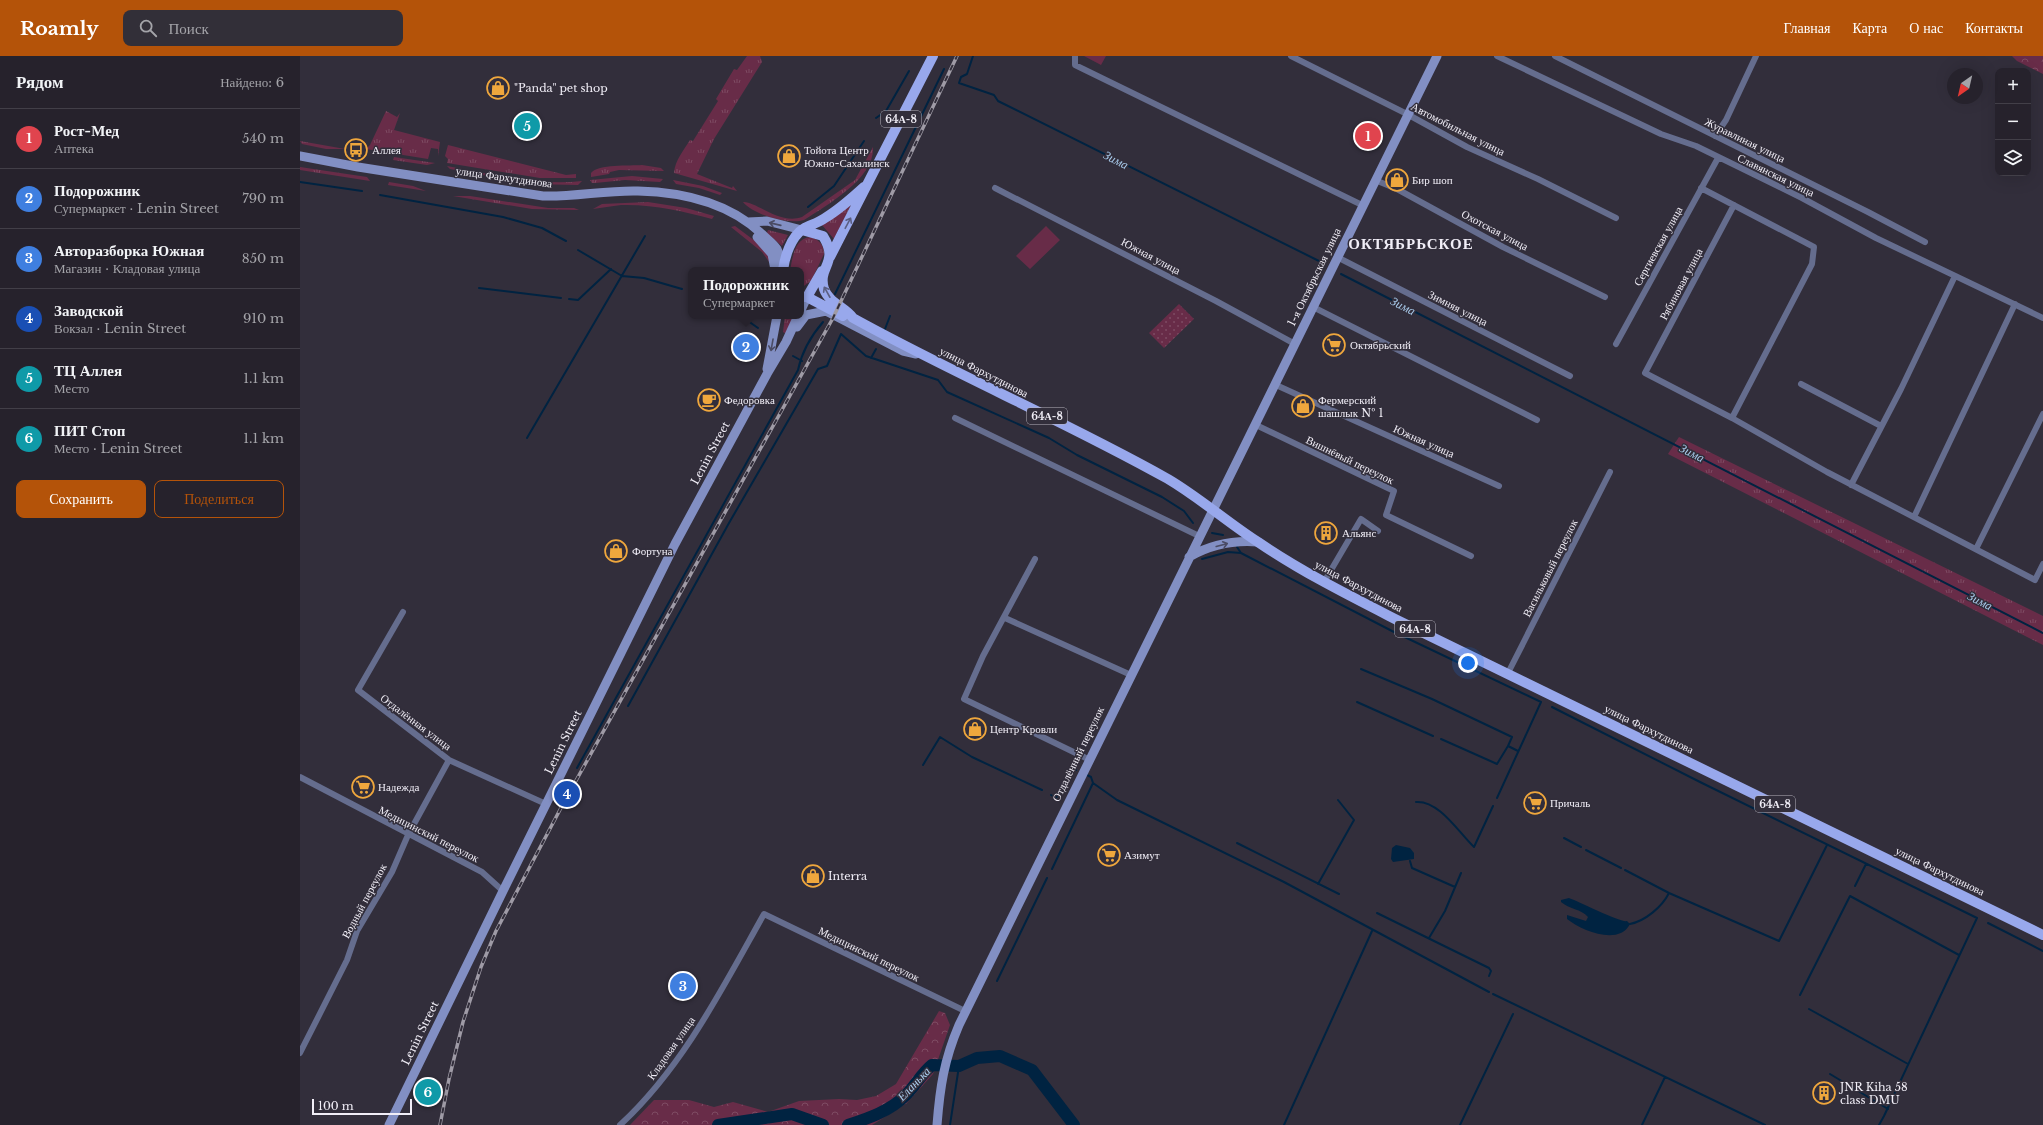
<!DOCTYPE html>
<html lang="ru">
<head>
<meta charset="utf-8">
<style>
  body { margin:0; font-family:"Libre Baskerville",serif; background:#322f38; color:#f1f3f6 }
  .controls { position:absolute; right:12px; top:12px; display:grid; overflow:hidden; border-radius:8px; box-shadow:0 4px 16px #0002 }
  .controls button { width:36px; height:36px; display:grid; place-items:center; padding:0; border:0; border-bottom:1px solid #423f48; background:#26222c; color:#f1f3f6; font:20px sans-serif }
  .compass { position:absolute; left:1647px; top:12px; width:36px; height:36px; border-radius:50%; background:#26222c; box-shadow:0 4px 16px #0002; rotate:214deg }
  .scale { position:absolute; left:12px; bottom:10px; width:100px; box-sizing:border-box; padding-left:4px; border:2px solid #f1eef7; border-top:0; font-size:11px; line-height:14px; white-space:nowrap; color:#f1eef7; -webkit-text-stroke:3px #322e3b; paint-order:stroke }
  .you { position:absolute; left:1168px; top:607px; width:14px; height:14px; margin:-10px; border:3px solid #fff; border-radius:50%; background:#1a73e8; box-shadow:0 0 0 6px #1a73e833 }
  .badge { display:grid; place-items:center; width:26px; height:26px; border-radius:50%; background:#b45309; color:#fff; font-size:13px; font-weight:700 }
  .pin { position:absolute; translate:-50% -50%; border:2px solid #fff; box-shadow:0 1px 4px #0006 }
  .popup { position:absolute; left:388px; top:211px; width:116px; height:52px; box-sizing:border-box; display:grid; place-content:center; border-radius:8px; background:#26222c; filter:drop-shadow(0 1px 3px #0005); font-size:13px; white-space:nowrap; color:#a4a4a9 }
  .popup b { font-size:15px; color:#f1f3f6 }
  .popup::after { content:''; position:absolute; left:50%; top:100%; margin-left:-8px; border:8px solid transparent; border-top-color:#26222c }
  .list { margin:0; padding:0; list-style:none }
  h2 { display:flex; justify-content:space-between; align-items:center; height:52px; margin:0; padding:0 16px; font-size:17px }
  h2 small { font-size:13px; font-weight:400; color:#a4a4a9 }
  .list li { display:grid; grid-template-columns:26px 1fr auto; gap:12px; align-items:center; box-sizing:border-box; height:60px; padding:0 16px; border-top:1px solid #423f48 }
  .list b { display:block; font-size:15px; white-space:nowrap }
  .list p { margin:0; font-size:13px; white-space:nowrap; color:#a4a4a9 }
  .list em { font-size:13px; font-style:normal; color:#a4a4a9 }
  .actions { display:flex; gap:8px; padding:12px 16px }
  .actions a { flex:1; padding:9px 0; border:1px solid #b45309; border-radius:8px; text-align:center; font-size:14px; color:#b45309 }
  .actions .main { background:#b45309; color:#fff }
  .icon { flex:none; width:22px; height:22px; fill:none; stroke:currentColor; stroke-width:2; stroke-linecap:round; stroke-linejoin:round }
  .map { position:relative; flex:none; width:1743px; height:1069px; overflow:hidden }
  header { display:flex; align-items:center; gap:24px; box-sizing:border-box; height:56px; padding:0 20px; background:#b45309; color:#fff }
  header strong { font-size:19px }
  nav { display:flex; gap:22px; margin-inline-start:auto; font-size:14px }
  .search { width:280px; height:36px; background:#322f38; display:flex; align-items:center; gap:10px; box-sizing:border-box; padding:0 14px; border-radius:8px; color:#a4a4a9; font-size:15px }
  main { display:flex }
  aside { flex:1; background:#26222c }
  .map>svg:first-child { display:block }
</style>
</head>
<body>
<header>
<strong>Roamly</strong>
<div class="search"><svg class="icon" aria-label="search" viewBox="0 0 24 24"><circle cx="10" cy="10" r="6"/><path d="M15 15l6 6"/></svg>Поиск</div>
<nav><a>Главная</a><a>Карта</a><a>О нас</a><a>Контакты</a></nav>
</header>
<main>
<aside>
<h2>Рядом<small>Найдено: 6</small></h2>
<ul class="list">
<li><span class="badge" style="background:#e0444e">1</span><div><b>Рост-Мед</b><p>Аптека</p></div><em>540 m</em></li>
<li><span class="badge" style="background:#3f7fe0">2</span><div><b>Подорожник</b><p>Супермаркет · Lenin Street</p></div><em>790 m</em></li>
<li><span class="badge" style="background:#3f7fe0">3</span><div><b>Авторазборка Южная</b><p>Магазин · Кладовая улица</p></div><em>850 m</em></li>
<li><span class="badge" style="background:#1a4fb4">4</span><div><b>Заводской</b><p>Вокзал · Lenin Street</p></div><em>910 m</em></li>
<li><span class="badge" style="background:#0f9aa8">5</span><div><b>ТЦ Аллея</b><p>Место</p></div><em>1.1 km</em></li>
<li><span class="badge" style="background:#0f9aa8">6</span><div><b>ПИТ Стоп</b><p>Место · Lenin Street</p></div><em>1.1 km</em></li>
</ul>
<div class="actions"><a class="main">Сохранить</a><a>Поделиться</a></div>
</aside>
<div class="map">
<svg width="1743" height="1069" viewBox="0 0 1743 1069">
  <defs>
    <pattern id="grass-tufts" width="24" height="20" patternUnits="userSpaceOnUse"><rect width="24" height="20" fill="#682c48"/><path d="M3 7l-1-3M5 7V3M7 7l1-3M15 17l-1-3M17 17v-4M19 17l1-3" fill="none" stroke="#7e4b63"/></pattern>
    <pattern id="forest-crowns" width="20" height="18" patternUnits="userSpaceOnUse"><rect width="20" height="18" fill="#682c48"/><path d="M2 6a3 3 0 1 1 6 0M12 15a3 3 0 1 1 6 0" fill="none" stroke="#7e4b63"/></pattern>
    <pattern id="park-dots" width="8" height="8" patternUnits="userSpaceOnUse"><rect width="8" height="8" fill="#682c48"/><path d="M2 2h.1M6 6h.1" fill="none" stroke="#7e4b63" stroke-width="1.8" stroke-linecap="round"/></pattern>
  </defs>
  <rect width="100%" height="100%" fill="#322e3b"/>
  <path fill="url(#grass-tufts)" d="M 447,0 L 460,0 L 462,6 L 414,83 L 397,118 L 432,132 L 433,130 L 437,135 L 374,117 C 375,104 384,94 390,84 L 393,85 L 418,45 L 416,43 L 434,13 L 437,14 Z
    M 86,55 L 97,61 L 100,57 L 94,74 L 140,86 L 138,100 L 138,93 L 131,92 L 128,103 L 66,93 L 70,89 Z
    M 0,85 L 45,93 L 26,93 L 2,88 Z
    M 148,89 L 266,119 L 276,118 L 276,122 L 240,122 L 147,107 L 148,103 L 145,100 Z
    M 573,91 C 575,122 527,149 504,164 C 488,169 454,159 443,146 C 456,145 479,169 502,161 L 555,124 Z
    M 94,101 L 135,107 L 127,109 L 93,104 Z
    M 342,109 L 361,112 L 364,115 L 319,114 L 310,116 L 309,118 L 291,121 L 291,117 C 298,108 330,110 342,109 Z
    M 147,110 C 191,118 237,130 282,125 L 278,129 L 232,128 L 150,113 Z
    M 0,111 L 67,121 L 70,125 L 0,114 Z
    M 332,120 L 363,123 L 360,126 L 325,124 L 295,127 L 292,127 L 290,124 Z
    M 373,124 L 403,130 L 422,137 L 420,139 L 399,132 L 376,128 Z
    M 89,126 L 113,130 L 126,135 L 88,129 Z
    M 153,140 L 170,140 L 248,152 L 274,152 L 279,154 L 232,153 Z
    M 348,146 L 386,152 L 414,160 L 412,163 C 382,155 353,148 321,149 C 311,150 302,152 293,153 L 302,148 Z
    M 551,149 L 534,183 L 522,169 Z
    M 435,170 L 467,194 L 472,210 L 462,196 L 431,171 Z
    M 468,174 L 488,179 L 482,190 L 467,177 Z
    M 510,181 C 519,183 524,189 524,198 L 511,225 L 501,232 L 501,214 L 490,214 C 493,201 494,183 510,181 Z
    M 485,260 L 494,260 L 486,278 L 483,276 Z
    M 1379,381 L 1743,560 L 1743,589 L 1368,398 Z"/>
  <path fill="url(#forest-crowns)" d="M 1712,0 L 1743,0 L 1743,18 L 1717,5 Z
    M 639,955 L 645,957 L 650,969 L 633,1018 L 607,1047 L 572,1069 L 330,1069 L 354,1044 L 389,1044 L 414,1051 L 433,1046 L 468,1056 L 499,1045 L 539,1043 L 557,1044 L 576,1040 L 596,1028 Z"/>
  <path fill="url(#park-dots)" d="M 879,248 L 894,263 L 864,292 L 849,277 Z"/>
  <path fill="#682c48" d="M 784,0 L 806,0 L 801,9 Z
    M 746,170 L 760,184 L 730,213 L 716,200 Z"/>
  <path fill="#002341" d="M 1096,789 L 1110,792 L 1114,797 L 1114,803 L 1093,806 L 1091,803 L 1092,792 Z
    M 1269,842 C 1280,846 1321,867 1327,865 L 1330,868 C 1319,890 1282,875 1267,863 L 1267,859 L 1286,865 L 1288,861 C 1281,853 1269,853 1261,846 L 1261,844 Z"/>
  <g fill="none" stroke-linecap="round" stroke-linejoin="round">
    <path stroke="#002341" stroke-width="2" d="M 673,0 L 667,18 L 661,21 L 659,27 L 694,39 L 698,45 L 1023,207
      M 576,62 L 586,55 L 609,15
      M 0,126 L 62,135
      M 80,139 L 203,161 L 242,172 L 266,185
      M 508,151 L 534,130 L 564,85
      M 278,194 L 322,220 L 344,222 L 382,233
      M 1041,218 L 1743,577
      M 179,232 L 261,242
      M 535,238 L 644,13
      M 269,243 L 278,244 L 311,213
      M 441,260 L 458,272
      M 585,273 L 590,260
      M 493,300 L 502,305
      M 571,302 L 576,293
      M 227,382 L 345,180
      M 912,477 L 923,479
      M 937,491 L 941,497
      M 902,503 L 928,496 L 941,497 L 1092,575 L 1241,646 L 1197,742
      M 1061,613 L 1132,643 L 1212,681 L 1208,690 L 1218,695
      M 1057,646 L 1133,680
      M 328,650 L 429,467 L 518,313 L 527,310 L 541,278 L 566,300 L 638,324 L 647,336 L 749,382 L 777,399 L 862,441 L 884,455 L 893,467
      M 1252,651 L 1400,726 L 1677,862 L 1584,1060 L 1579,1069
      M 1141,683 L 1197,708 L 1208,690
      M 623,709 L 640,681 L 672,701 L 742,734
      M 277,712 L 498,314 C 502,295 510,281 523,266
      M 787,719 L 791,721 L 793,727 L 817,744 L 984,826 L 1189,936
      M 751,739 L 756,742 L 770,713 L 776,714
      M 1116,746 C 1139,744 1159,777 1174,791 L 1193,750
      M 1264,782 L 1281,791
      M 937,787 L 1039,838
      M 1286,794 L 1321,812
      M 1110,805 L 1112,812 L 1155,831
      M 752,813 L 793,727
      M 1325,814 L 1369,837 L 1479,885 L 1527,789
      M 1018,828 L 1054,764 L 1038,744
      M 1555,830 L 1566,808
      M 1077,857 L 1189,912 L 1191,915 L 1189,920
      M 1688,867 L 1743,895
      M 1330,868 C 1345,865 1362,851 1369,837
      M 1129,882 L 1145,855 L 1161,817
      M 697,925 L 747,822
      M 1193,938 L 1465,1069
      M 1500,939 L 1550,840 L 1659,899
      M 1509,953 L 1608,1008
      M 1530,1018 L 1588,1053
      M 650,1069 L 659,1010
      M 984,1069 L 1072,875
      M 1160,1069 L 1213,958
      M 1342,1069 L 1365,1021"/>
    <path stroke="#002341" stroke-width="12" d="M 418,1069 L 492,1058 L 523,1069
      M 548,1069 C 569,1062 590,1055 606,1039 C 616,1029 621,1018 632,1009 L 659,1010 L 677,1002 L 700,1000 L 732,1014 L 774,1069"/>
    <path stroke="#656d8e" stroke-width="6" d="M 775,0 L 775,9 L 1062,149
      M 991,0 L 1107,58 L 1167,91 L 1238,123 L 1316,162
      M 1197,0 L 1361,78 L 1396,90 L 1502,142 L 1576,182 L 1743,262
      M 1255,0 L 1568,156 L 1625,186
      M 1415,80 L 1426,64 L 1456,0
      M 1075,124 L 1097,133 L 1203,191 L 1305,241
      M 695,132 L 916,245 L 995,288
      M 1401,132 L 1514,191 L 1512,208 L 1432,362
      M 1434,149 L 1345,317 L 1432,362 L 1527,416 L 1735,524 L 1743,508
      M 1037,201 L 1270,320
      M 1013,251 L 1237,364
      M 1316,288 L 1418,102
      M 1501,328 L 1581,370
      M 976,329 L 1199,430
      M 655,362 L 899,480
      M 956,369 L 1094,435 L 1086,459 L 1171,500
      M 1551,429 L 1601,333 L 1655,220
      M 1614,461 L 1715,248
      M 1676,493 L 1743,358
      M 735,503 L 683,600 L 664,643 L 788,703
      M 1024,526 L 1061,463 L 1078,475
      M 103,556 L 58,634 L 149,704 L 246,748
      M 705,562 L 831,619
      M 1208,617 L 1310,416
      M 0,721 L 182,816 L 203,835
      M 0,997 L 47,904 L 57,875 L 92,816 L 108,779 L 149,704
      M 320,1069 C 383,1011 423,931 464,858 L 665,955"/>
    <path stroke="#828fc3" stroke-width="9" d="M 0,100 L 58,111 L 243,140 C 275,141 306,134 338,135 C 382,136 429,147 462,178 C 467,183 473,187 477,193 C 480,199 481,207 482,214
      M 448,166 L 467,165 L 502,174
      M 457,181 L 472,198 L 475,214
      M 501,254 L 507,241
      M 497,271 L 506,259 L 526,255 L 603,295 L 616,298
      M 467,313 L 477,260
      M 889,501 C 910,489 934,484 958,486
      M 89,1069 L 203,835 L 375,488 L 467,318 L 486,286 L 498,260
      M 637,1069 C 640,1031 644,1004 659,969 L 1137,0"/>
    <path stroke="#98a8ec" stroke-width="10" d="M 502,174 L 523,180 C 540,207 517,210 524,233 C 529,247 545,251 553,262 C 656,319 765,365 868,423 C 900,442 927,466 958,486 C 1002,516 1050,540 1097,564 L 1743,879
      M 530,201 L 633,0
      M 483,214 C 485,200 491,181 503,173 C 510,169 518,167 525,162 C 540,153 552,142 564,131
      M 501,241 L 507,241 L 543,260
      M 507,241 L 522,215"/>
    <g stroke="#9f9ba6" stroke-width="3.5">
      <path id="rail" d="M 140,1069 L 149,1023 L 163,966 L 181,911 L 196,875 L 263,748 L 533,262 L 657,0"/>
    </g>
    <use href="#rail" stroke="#322e3b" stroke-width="2" stroke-dasharray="6" stroke-linecap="butt"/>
  </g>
  <defs><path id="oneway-shaft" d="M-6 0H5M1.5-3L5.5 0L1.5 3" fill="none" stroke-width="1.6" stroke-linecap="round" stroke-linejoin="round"/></defs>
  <g stroke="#5b5f82">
    <use href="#oneway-shaft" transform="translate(548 167) rotate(-62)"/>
    <use href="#oneway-shaft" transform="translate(527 236) rotate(-119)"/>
  </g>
  <g stroke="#4a4b64">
    <use href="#oneway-shaft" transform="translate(475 168) rotate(-167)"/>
    <use href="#oneway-shaft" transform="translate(472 289) rotate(100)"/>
    <use href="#oneway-shaft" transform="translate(922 489) rotate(-15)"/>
  </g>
  <defs>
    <g id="shop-ring" transform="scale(1.15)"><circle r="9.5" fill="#322e3b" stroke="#efa73d" stroke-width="1.5"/><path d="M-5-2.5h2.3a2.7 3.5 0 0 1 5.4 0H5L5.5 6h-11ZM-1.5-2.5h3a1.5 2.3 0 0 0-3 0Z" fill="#efa73d"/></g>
    <g id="bus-ring" transform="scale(1.15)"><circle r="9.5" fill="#322e3b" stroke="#efa73d" stroke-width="1.5"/><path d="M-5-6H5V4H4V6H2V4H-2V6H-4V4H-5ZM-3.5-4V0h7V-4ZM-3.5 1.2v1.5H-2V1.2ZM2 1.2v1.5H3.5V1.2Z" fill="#efa73d"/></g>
    <g id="supermarket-ring" transform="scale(1.15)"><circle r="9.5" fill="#322e3b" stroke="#efa73d" stroke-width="1.5"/><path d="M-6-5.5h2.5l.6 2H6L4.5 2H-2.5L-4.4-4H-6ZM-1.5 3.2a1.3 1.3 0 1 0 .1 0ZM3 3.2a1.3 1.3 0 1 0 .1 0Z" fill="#efa73d"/></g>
    <g id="cafe-ring" transform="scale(1.15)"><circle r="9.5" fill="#322e3b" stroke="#efa73d" stroke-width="1.5"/><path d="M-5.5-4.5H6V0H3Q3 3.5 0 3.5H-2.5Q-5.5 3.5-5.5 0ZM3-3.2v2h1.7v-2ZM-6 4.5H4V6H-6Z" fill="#efa73d"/></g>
    <g id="building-ring" transform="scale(1.15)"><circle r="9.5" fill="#322e3b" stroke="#efa73d" stroke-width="1.5"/><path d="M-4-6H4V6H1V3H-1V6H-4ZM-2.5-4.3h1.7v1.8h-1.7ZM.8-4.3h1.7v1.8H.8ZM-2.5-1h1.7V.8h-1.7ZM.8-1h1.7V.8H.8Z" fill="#efa73d"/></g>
  </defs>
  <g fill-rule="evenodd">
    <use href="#shop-ring" x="198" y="32"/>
    <use href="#bus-ring" x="56" y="94"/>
    <use href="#shop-ring" x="489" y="100"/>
    <use href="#shop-ring" x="1097" y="124"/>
    <use href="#supermarket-ring" x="1034" y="289"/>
    <use href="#cafe-ring" x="409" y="344"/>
    <use href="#shop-ring" x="1003" y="350"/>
    <use href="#building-ring" x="1026" y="477"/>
    <use href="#shop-ring" x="316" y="495"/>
    <use href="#shop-ring" x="675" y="673"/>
    <use href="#supermarket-ring" x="63" y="731"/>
    <use href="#supermarket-ring" x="1235" y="747"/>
    <use href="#supermarket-ring" x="809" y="799"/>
    <use href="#shop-ring" x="513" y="820"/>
    <use href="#building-ring" x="1524" y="1037"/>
  </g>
  <g text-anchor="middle" stroke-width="3" stroke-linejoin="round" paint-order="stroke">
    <g fill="#322e3b" stroke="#b8b4bf" stroke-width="1">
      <rect x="581" y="55" width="40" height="16" rx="3"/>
      <rect x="727" y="352" width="40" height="16" rx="3"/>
      <rect x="1095" y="565" width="40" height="16" rx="3"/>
      <rect x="1455" y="740" width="40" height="16" rx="3"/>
    </g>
    <g font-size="10" font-weight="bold" fill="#f1eef7">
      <text x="601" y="67">64А-8</text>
      <text x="747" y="364">64А-8</text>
      <text x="1115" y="577">64А-8</text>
      <text x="1475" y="752">64А-8</text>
    </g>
    <g font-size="11" fill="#f1eef7" stroke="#322e3b" text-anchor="start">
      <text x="214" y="36">"Panda" pet shop</text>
      <text x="72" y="98">Аллея</text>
      <text x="504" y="98">Тойота Центр<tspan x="504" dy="13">Южно-Сахалинск</tspan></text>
      <text x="1112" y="128">Бир шоп</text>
      <text x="1050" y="293">Октябрьский</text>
      <text x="424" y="348">Федоровка</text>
      <text x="1018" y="348">Фермерский<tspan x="1018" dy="13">шашлык № 1</tspan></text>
      <text x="1042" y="481">Альянс</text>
      <text x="332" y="499">Фортуна</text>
      <text x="690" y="677">Центр Кровли</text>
      <text x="78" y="735">Надежда</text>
      <text x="1250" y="751">Причаль</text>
      <text x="824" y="803">Азимут</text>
      <text x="528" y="824">Interra</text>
      <text x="1540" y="1035">JNR Kiha 58<tspan x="1540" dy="13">class DMU</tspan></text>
    </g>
    <g font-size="11" fill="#f1eef7" stroke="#322e3b">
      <text transform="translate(1158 73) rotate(27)" y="4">Автомобильная улица</text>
      <text transform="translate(1445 84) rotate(26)" y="4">Журавлиная улица</text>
      <text transform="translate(1476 119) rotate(26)" y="4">Славянская улица</text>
      <text transform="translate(204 121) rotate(8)" y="4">улица Фархутдинова</text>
      <text transform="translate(1195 174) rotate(28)" y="4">Охотская улица</text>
      <text transform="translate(1358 190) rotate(-61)" y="4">Сергиевская улица</text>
      <text transform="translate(851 200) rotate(28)" y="4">Южная улица</text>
      <text transform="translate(1014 221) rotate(-64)" y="4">1-я Октябрьская улица</text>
      <text transform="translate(1381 228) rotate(-62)" y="4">Рябиновая улица</text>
      <text transform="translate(1158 252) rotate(27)" y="4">Зимняя улица</text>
      <text transform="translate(684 316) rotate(27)" y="4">улица Фархутдинова</text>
      <text transform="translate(1124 385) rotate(24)" y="4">Южная улица</text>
      <text transform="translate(410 397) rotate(-62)" y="4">Lenin Street</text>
      <text transform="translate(1050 404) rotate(26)" y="4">Вишнёвый переулок</text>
      <text transform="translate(1250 512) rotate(-63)" y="4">Васильковый переулок</text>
      <text transform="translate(1059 530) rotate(28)" y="4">улица Фархутдинова</text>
      <text transform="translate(116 666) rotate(37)" y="4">Отдалённая улица</text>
      <text transform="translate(1349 673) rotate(26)" y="4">улица Фархутдинова</text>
      <text transform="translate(263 686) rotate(-64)" y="4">Lenin Street</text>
      <text transform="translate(778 698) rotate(-64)" y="4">Отдалённый переулок</text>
      <text transform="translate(129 778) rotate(27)" y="4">Медицинский переулок</text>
      <text transform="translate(1640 815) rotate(26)" y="4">улица Фархутдинова</text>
      <text transform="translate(64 845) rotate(-62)" y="4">Водный переулок</text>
      <text transform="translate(569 898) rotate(26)" y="4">Медицинский переулок</text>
      <text transform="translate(120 977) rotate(-64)" y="4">Lenin Street</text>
      <text transform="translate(371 992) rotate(-55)" y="4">Кладовая улица</text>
    </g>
    <g font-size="12" font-style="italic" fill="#abceef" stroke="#322e3b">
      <text transform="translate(816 104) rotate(27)" y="4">Зима</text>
      <text transform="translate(1103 250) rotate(27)" y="4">Зима</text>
      <text transform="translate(1392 397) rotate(27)" y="4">Зима</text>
      <text transform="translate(1680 545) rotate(27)" y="4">Зима</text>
      <text transform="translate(614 1028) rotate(-46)" y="4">Еланька</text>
    </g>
    <g font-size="15" font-weight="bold" letter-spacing="1" fill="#f1eef7" stroke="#322e3b">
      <text x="1111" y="193">ОКТЯБРЬСКОЕ</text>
    </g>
  </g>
</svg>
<div class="controls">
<button>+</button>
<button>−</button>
<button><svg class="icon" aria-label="layers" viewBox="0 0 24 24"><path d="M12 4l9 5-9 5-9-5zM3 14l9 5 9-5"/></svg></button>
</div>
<svg class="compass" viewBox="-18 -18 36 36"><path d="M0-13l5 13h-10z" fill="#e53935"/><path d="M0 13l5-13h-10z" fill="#a4a4a9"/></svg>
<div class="scale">100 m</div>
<div class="you"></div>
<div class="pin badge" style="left:1068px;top:80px;background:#e0444e">1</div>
<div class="pin badge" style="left:446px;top:291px;background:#3f7fe0">2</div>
<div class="popup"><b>Подорожник</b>Супермаркет</div>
<div class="pin badge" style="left:383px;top:930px;background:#3f7fe0">3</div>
<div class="pin badge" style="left:267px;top:738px;background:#1a4fb4">4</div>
<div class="pin badge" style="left:227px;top:70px;background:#0f9aa8">5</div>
<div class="pin badge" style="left:128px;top:1036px;background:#0f9aa8">6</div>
</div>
</main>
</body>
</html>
